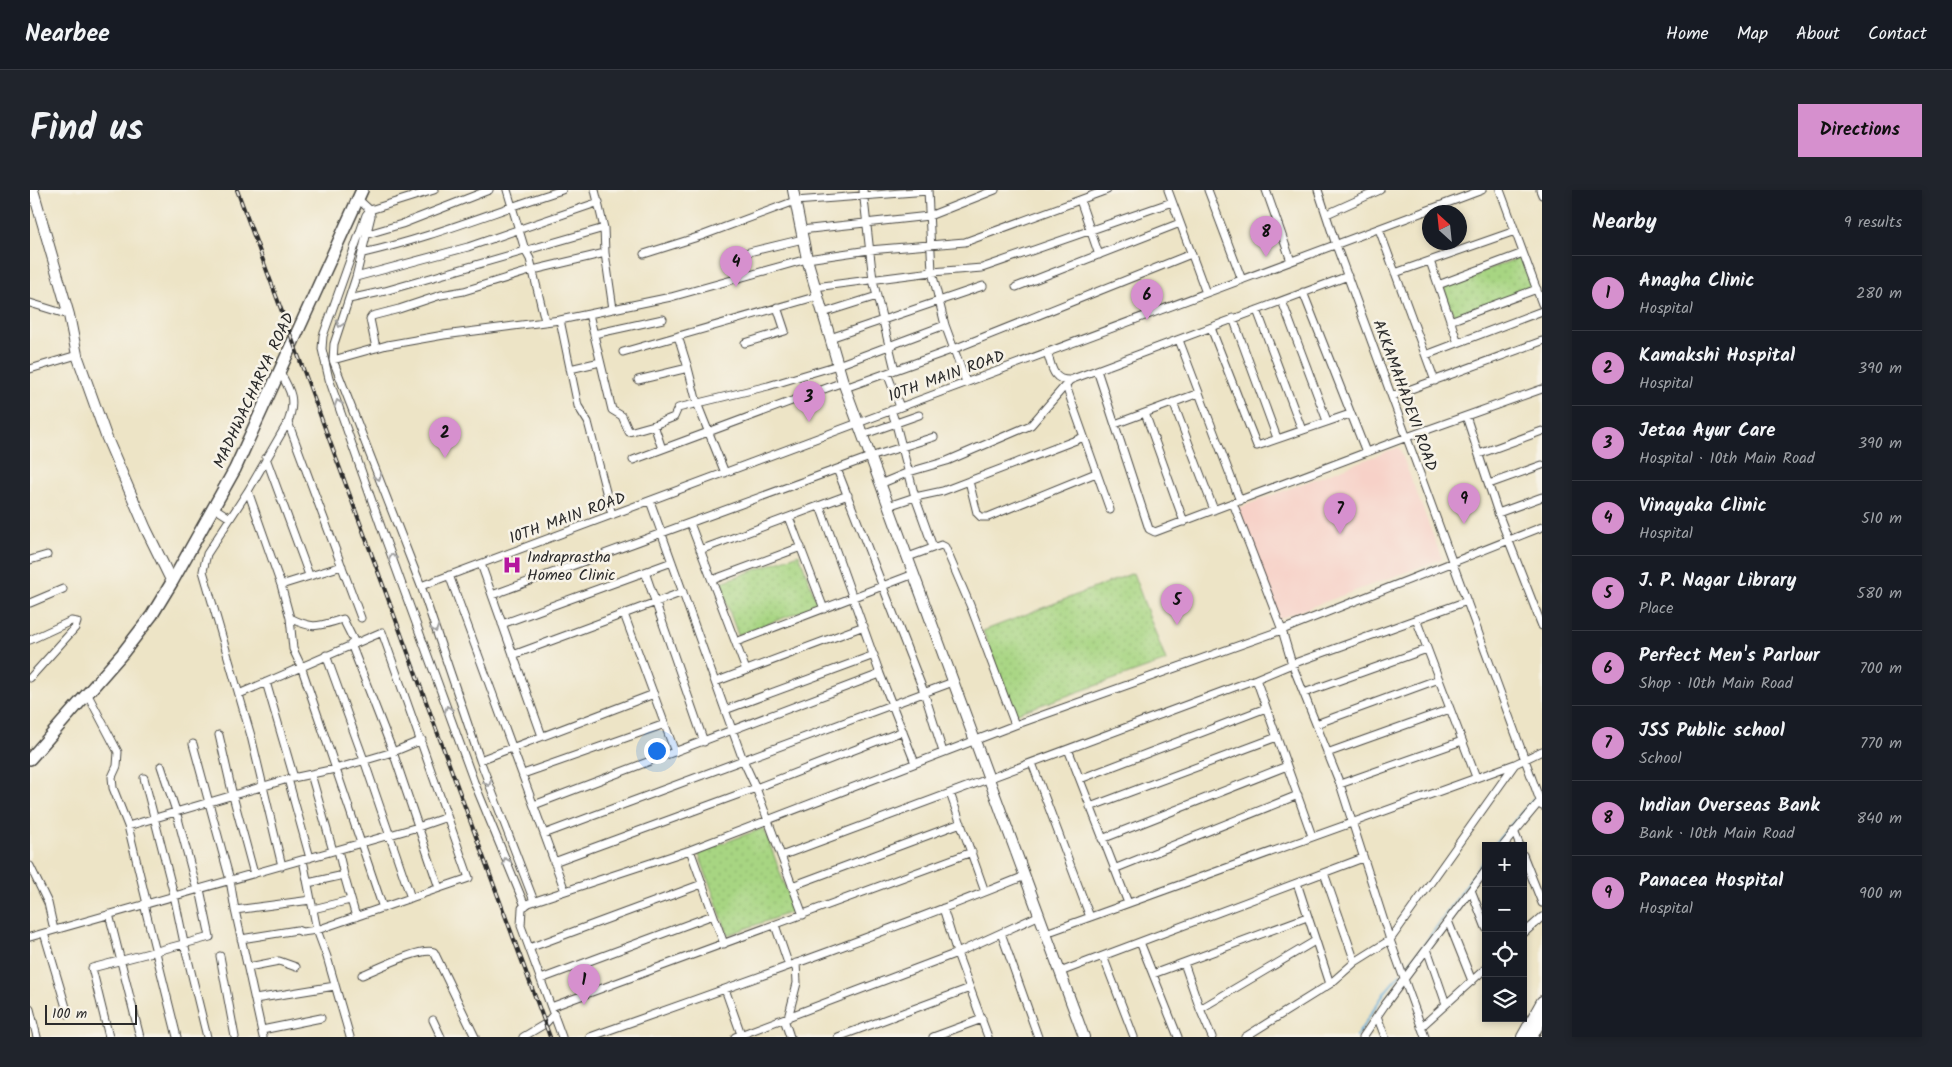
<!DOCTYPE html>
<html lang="en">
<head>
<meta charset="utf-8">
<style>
  body { margin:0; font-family:Kalam,sans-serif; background:#20242c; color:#f1f3f6 }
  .controls { position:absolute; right:15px; bottom:15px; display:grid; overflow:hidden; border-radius:0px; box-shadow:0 2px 8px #0003 }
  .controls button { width:45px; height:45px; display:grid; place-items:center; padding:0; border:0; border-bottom:1px solid #363941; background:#171b24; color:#f1f3f6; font:25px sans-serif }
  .compass { position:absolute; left:1392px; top:15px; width:45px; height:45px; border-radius:50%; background:#171b24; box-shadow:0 2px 8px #0003; rotate:333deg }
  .scale { position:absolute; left:15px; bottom:12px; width:92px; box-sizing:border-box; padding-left:5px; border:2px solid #2b2b2b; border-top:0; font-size:14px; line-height:18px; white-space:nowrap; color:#2b2b2b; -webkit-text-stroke:4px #f7f3e8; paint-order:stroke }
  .you { position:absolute; left:626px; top:560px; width:18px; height:18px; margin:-12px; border:4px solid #fff; border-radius:50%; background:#1a73e8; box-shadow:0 0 0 8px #1a73e833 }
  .badge { display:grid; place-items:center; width:32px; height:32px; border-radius:50%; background:#d690ce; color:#111; font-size:16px; font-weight:700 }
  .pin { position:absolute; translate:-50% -41px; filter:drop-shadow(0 1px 2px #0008) }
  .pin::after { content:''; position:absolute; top:26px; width:18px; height:15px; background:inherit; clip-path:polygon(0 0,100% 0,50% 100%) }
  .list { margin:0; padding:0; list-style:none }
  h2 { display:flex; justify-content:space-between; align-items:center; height:65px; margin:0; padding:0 20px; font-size:21px }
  h2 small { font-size:16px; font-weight:400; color:#9ea1a6 }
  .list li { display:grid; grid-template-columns:32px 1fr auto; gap:15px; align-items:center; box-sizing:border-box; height:75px; padding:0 20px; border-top:1px solid #363941 }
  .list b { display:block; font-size:19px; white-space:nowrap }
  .list p { margin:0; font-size:16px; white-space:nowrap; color:#9ea1a6 }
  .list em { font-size:16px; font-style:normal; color:#9ea1a6 }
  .icon { flex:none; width:28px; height:28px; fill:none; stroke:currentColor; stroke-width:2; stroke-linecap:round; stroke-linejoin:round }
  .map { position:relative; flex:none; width:1512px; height:847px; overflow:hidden; border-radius:0px }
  header { display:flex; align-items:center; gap:30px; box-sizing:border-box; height:70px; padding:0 25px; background:#171b24; border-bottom:1px solid #363941 }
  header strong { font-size:24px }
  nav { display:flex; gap:28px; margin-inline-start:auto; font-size:18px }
  .intro { display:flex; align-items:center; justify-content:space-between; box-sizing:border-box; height:120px; padding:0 30px }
  h1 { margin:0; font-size:35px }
  .button { padding:12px 22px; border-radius:0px; background:#d690ce; color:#111; font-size:18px; font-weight:700 }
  main { display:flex; gap:30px; padding:0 30px }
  aside { flex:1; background:#171b24; border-radius:0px; box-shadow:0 2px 8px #0003 }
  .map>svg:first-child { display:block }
</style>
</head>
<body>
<header>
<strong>Nearbee</strong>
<nav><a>Home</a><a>Map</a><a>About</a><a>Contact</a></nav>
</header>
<div class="intro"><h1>Find us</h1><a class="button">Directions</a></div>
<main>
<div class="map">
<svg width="1512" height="847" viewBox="0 0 1512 847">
  <defs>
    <pattern id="park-dots" width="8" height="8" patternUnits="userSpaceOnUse" patternTransform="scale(1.25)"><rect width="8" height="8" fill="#a7d582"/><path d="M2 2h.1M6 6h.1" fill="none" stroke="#90b770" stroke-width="1.8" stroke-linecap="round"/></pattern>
  </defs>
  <rect width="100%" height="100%" fill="#f7f3e8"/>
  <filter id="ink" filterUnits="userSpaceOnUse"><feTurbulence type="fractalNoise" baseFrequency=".02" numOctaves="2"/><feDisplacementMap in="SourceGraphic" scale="10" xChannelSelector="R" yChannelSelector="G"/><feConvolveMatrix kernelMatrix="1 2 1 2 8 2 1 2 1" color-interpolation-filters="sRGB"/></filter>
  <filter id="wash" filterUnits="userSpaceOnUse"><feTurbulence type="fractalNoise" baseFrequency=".0096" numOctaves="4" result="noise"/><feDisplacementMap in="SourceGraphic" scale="20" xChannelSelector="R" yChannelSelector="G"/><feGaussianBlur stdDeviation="1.12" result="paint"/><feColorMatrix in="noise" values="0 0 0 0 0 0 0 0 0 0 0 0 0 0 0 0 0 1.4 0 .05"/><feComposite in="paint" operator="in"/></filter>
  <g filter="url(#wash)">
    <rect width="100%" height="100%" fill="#ede4c6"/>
    <path fill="#f7d1c8" d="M 1369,257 L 1412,369 L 1248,429 L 1208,318 Z"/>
    <path fill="url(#park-dots)" stroke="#698056" d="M 1491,67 L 1502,98 L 1424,126 L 1413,96 Z
      M 769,364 L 788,415 L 708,445 L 689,393 Z
      M 1103,383 L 1136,471 L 985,524 L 953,441 Z
      M 734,638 L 764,721 L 698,745 L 668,662 Z"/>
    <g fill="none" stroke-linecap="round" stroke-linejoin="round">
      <path stroke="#5fabd8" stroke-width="2" d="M 1463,656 L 1506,606
        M 1374,780 L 1391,759 L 1456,667
        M 1326,847 L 1355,802 L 1371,783"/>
    </g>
  </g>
  <g filter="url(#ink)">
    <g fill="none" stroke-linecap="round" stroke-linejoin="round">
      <g stroke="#484742" stroke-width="9">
        <path id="street" d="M 404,0 L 340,20 L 336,25 L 293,146 L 292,159 L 299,189 L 356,351 L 444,592 L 495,716
          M 477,0 L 495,60 L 500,69 L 515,131
          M 833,0 L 843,90 L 865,180
          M 898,0 L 902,82 L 915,135 L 936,192
          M 1138,0 L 1176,103
          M 1178,0 L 1212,90
          M 1236,0 L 1261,71
          M 1288,0 L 1306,55 L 1512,616
          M 1470,0 L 1512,114
          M 1510,0 L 1512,5
          M 328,9 L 340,20 L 341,26 L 326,87 L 304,154 L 303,170 L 391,396 L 450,570 L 504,711
          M 1050,10 L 1069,65
          M 1297,24 L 1350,0
          M 1349,39 L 1405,191
          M 771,40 L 899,26 L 965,0
          M 338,44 L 372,34 L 459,0
          M 333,63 C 401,48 465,21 532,0
          M 575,63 L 583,119
          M 715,63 L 773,49
          M 614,64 L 671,46 L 765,11 L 898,1
          M 1400,71 L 1428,153
          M 1365,83 L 1485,41
          M 326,87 L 438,57 L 569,12
          M 1408,95 L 1493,63
          M 785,97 L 902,82 L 952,78 L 1142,12
          M 986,97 L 1150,33
          M 1273,102 L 1336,262
          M 319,109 L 355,101 L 574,38
          M 1252,111 L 1297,231
          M 0,113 L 39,125
          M 1227,120 L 1272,240
          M 793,123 L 847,106
          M 559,124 L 582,220 L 592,226 L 599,242 L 624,235 L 644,227 L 648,218 L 738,196 L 808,175 L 915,135
          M 1203,128 L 1247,248
          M 530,130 L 548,216 L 558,232 L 582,325
          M 1420,131 L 1507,99
          M 1181,138 L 1227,256 L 1320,224
          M 564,144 L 633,129
          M 648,146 L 658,178
          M 800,148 L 953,96
          M 1149,150 L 1210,311
          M 715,153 L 755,141 L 747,117
          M 346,158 L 340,129 L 342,126 L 369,119 L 411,105 L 434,101 L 503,80 L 575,63 L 574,38 L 565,0
          M 593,162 L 788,106
          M 1017,162 C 1022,176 1022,191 1040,190
          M 1396,165 L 1512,121
          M 303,170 L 357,155 L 414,145 L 530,130 L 641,107 L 777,69 L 839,60 L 935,52 L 1077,0
          M 0,179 L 47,165
          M 540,179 L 566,173
          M 1067,180 L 1119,339 L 1125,342 L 1377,247 L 1512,199
          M 250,182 C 261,201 266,210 258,232 L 218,301 L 177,364 L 173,381 L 221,546 L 252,676
          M 857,183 L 870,217
          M 608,190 L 658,178 L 667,213 L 695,283
          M 1036,196 L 1080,320
          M 815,198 L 924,159 L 1161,64
          M 1362,206 L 1512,151
          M 1143,212 L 1184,320
          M 861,220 L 866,234 L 885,307 L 903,357
          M 1115,223 L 1154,332
          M 1436,226 L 1468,323 L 1512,436
          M 258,232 L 331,428
          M 1085,234 L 1169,203
          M 624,235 L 632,259
          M 832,245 L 889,225
          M 1449,264 L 1512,241
          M 236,268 L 279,385
          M 603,270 L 813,192
          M 807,279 L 894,502 L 913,562
          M 939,291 L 947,323 L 951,327 L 958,327 L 1066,283
          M 850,294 L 879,282 L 917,271 L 1001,235 L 1040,190 L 1318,86
          M 1459,294 L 1512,275
          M 218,301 L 251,395 L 312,376
          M 620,311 L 713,570 L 726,598 L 773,725
          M 1203,313 L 1252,440 L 1262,474 L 1310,594 L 1360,750 L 1395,847
          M 790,316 L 850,484 L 885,573
          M 858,316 L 885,307 L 913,301 L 1054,247
          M 183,317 L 200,328
          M 1468,323 L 1512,307
          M 759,327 L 794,419
          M 660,333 L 716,480
          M 670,360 L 818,305
          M 878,367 L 911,355 L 915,357 L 940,415 L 985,535
          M 0,370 L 17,365
          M 451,374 L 512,546
          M 615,382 L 674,552
          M 419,385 L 535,701
          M 682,390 L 771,357
          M 250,391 L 260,428 L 263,459 L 271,476 L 353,718
          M 391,396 L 1452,0
          M 462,405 L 840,267 L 904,247
          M 0,413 L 33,399
          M 594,424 L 645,562
          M 260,428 C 284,440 288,436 313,429 L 325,453
          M 1386,429 L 1446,587
          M 472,434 L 642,372
          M 0,450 L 41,431 L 47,432 L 45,438 L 0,488
          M 706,452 L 884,384
          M 321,454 L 363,562 L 409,698
          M 296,465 L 334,570 L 381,708
          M 483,465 L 653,402
          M 1226,489 L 1282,646
          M 236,492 L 264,588
          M 685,492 L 834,436
          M 57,503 L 88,562 L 87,576 L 82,587 L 83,598 L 98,636 L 117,714
          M 1274,503 L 1397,459
          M 209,504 L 352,442 L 439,688 L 287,740 L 272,742 L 267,740 L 211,749
          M 695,520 L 844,465
          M 1286,534 L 1409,489
          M 189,545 L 203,606 L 224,684
          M 163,554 L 200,690 L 205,720 L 233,847
          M 1038,559 L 1098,713
          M 1297,563 L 1420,519
          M 450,570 L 624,504
          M 1002,573 L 1060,727
          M 131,576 L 146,621 L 167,700
          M 281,584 L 303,661
          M 493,584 L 635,534
          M 114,588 L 144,705 L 154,753 L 177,847
          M 258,589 L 280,668
          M 1050,589 L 1236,518
          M 1310,594 L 1432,551
          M 920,603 L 955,702
          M 504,615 L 850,484
          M 1060,617 L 1247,547
          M 98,636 L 258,589 L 305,579 L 363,562 L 392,550
          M 1484,641 L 1490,656
          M 514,644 L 923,492
          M 1072,649 L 1257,576
          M 1473,656 L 1511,610
          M 660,660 L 694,754
          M 1493,665 L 1512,713
          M 751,666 L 1226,489 L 1262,474 L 1437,411
          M 273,670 L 287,740 L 297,767 L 320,847
          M 524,672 L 726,598 L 873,541
          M 0,676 L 18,713 L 24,740
          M 1084,679 L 1268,605
          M 1294,683 L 1325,772
          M 314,685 L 326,727
          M 278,693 L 314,685 L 308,660
          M 1267,693 L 1300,794
          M 762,696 L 931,633
          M 1441,700 L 1456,738
          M 114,714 L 147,847
          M 913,718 L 927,763 L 958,847
          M 283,719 L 320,710
          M 205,720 L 281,710
          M 79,724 L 110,847
          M 1418,731 L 1442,791
          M 745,735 L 759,776
          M 14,743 L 38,824
          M 971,743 L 1008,847
          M 1016,743 L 1485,574 L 1512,561
          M 1493,744 L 1512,727
          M 0,747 L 388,637 L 417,627
          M 1110,752 L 1148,847
          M 499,758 L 672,694
          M 1397,759 L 1416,814
          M 190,766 L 205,847
          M 1073,766 L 1104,847
          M 1154,773 L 1170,819 L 1182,847
          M 218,777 L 249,771 L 266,777
          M 1030,782 L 1333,668
          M 1123,784 L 1277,727
          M 332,785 C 347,779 390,757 404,762 L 445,847
          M 511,789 L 683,725
          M 695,799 L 712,847
          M 225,809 L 305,796
          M 521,817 L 942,662
          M 0,819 L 7,847
          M 1170,819 L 1285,751
          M 1347,826 L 1355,847
          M 758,828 L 767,793 L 766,773
          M 754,829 L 760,847
          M 403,830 L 411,847
          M 1391,837 L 1456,778
          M 232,840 L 291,828
          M 79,847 L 62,778 L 180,747 L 170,699
          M 493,847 L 515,834 L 524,824
          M 532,847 L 491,736 L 492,718 L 499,713 L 660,660 L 985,535 L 1252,440 L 1512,337
          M 560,847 C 706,795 852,744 995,686
          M 705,847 L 927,763 L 1010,725
          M 808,847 L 940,798
          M 903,847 L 952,829
          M 1215,847 L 1300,794 L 1325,772 L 1360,750 L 1485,574
          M 1333,847 L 1354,816 L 1456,680"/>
      </g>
      <g stroke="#484742" stroke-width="12">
        <path id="secondary" d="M 3,0 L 39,125 L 47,165 L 76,246 L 116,339 L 142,392
          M 763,0 L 777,69 L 813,192 L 1054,847
          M 1492,847 L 1512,811"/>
      </g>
      <g stroke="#484742" stroke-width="14">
        <path id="primary" d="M 0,569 L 92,464 L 122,425 L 142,392 L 205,279 L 332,0"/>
      </g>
      <g stroke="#484742" stroke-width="15">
        <path id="highway" d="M 1501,847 L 1512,826"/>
      </g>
      <use href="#street" stroke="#fff" stroke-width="7"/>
      <use href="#secondary" stroke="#fff" stroke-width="10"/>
      <use href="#primary" stroke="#fff" stroke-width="11"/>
      <use href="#highway" stroke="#fff" stroke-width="12"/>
      <g stroke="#2b2b2b" stroke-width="4">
        <path id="rail" d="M 207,0 L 520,847"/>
      </g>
      <use href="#rail" stroke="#f7f3e8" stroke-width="2" stroke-dasharray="5.5" stroke-linecap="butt"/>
    </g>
    <defs><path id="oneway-chevron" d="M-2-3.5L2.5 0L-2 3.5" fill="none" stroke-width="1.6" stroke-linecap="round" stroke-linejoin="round" transform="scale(1.25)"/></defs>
    <g stroke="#a0a0a0">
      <use href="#oneway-chevron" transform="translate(310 134) rotate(108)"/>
      <use href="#oneway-chevron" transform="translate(308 213) rotate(-109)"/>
      <use href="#oneway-chevron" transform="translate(348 287) rotate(69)"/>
      <use href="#oneway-chevron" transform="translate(362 367) rotate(-110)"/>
      <use href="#oneway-chevron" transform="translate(405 439) rotate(71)"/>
      <use href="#oneway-chevron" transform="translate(418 519) rotate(-110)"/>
      <use href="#oneway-chevron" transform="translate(458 593) rotate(70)"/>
      <use href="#oneway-chevron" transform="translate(476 671) rotate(-113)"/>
    </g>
  </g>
  <defs>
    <g id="hospital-bare" transform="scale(1.5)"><path d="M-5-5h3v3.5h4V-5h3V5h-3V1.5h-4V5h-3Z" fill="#b5179e" stroke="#f7f3e8" stroke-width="2.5" paint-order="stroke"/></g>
  </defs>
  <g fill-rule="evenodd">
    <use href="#hospital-bare" x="482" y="375"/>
  </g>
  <g text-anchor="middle" stroke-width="5" stroke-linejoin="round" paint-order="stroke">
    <g font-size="16" fill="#2b2b2b" stroke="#f7f3e8">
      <text transform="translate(916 185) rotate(-20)" y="6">10TH MAIN ROAD</text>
      <text transform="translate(223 200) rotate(-65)" y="6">MADHWACHARYA ROAD</text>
      <text transform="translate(1376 205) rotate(70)" y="6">AKKAMAHADEVI ROAD</text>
      <text transform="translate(537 327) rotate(-20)" y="6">10TH MAIN ROAD</text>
    </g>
    <g font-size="16" fill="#2b2b2b" stroke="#f7f3e8" text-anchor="start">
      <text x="497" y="372">Indraprastha<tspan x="497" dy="18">Homeo Clinic</tspan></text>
    </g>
  </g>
</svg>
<div class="controls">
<button>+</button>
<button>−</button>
<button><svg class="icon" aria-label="locate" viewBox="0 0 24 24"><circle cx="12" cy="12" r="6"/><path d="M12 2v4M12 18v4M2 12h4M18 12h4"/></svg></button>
<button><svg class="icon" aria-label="layers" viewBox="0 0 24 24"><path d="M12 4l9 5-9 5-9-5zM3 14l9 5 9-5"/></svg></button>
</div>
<svg class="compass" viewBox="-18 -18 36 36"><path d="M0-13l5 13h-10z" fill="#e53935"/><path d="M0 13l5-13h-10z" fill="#9ea1a6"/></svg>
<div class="scale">100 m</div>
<div class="you"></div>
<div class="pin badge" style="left:554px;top:815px">1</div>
<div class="pin badge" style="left:415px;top:268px">2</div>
<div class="pin badge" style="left:779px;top:232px">3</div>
<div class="pin badge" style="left:706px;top:97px">4</div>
<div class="pin badge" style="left:1147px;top:435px">5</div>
<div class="pin badge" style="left:1117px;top:130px">6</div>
<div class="pin badge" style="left:1310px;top:344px">7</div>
<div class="pin badge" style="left:1236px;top:67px">8</div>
<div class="pin badge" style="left:1434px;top:334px">9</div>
</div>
<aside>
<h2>Nearby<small>9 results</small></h2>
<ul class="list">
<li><span class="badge">1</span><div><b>Anagha Clinic</b><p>Hospital</p></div><em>280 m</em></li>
<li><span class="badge">2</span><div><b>Kamakshi Hospital</b><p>Hospital</p></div><em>390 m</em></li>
<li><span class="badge">3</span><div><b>Jetaa Ayur Care</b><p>Hospital · 10th Main Road</p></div><em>390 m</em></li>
<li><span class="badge">4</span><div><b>Vinayaka Clinic</b><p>Hospital</p></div><em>510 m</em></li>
<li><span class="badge">5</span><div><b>J. P. Nagar Library</b><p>Place</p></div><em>580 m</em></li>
<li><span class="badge">6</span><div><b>Perfect Men's Parlour</b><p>Shop · 10th Main Road</p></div><em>700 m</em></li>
<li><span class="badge">7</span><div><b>JSS Public school</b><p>School</p></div><em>770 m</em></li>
<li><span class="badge">8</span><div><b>Indian Overseas Bank</b><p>Bank · 10th Main Road</p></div><em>840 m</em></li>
<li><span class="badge">9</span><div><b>Panacea Hospital</b><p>Hospital</p></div><em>900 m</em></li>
</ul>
</aside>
</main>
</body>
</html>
